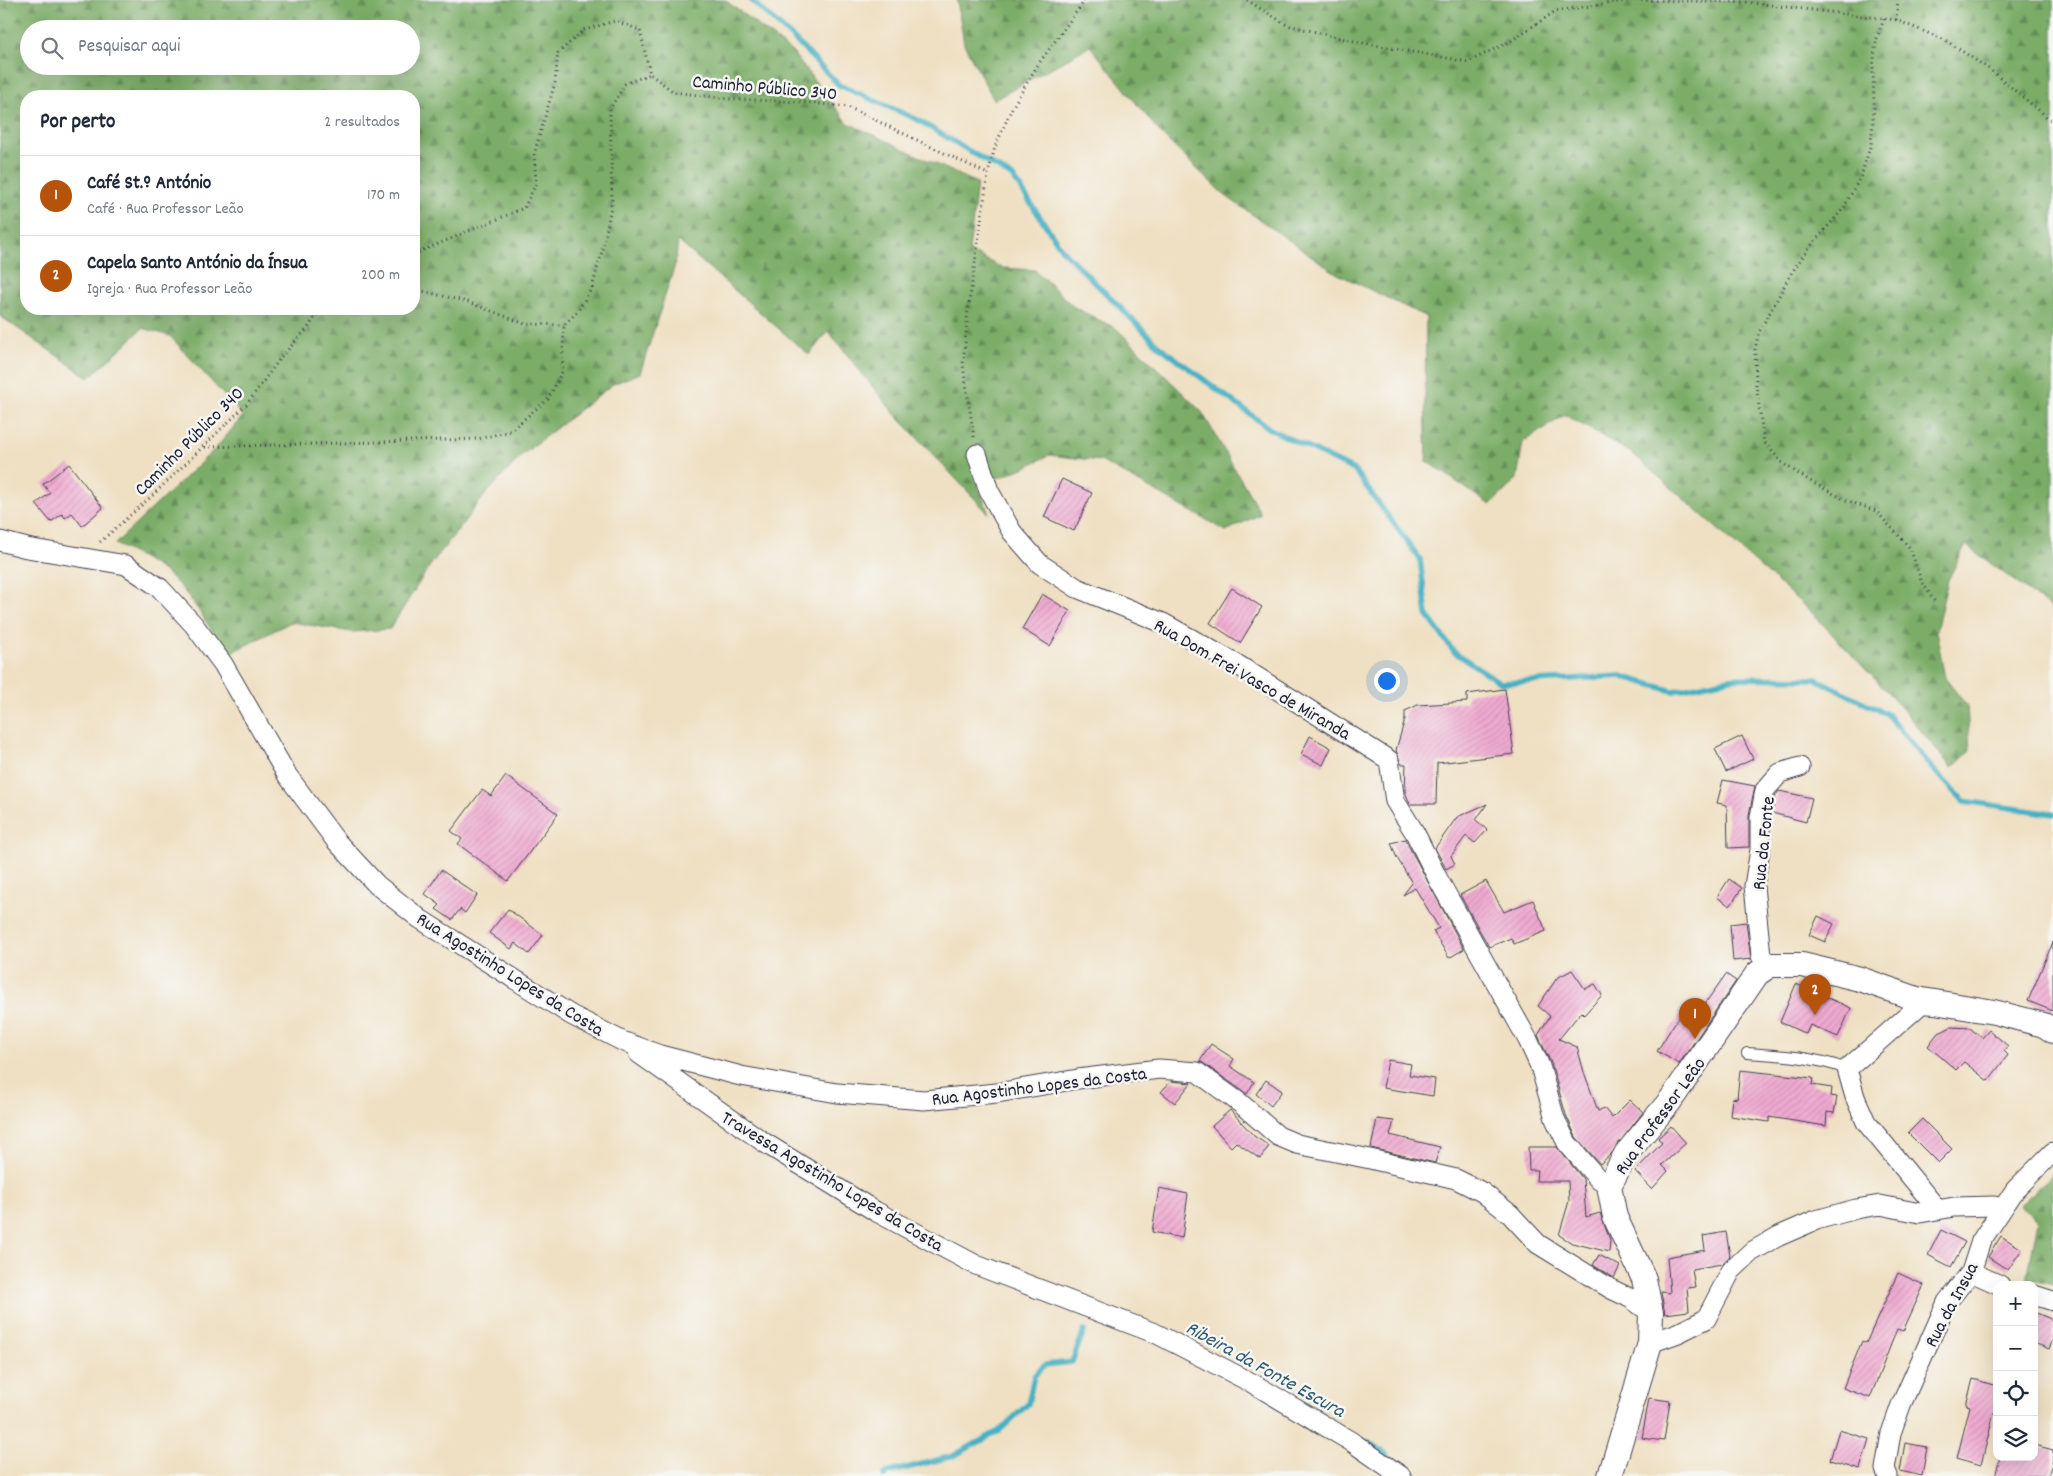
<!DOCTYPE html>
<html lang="pt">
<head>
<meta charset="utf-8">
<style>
  body { margin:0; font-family:Dekko,sans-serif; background:#f6f6f7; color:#1f2937 }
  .controls { position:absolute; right:15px; bottom:15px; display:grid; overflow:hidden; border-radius:10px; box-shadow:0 5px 20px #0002 }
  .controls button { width:45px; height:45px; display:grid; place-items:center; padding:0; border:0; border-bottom:1px solid #e0e1e3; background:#fff; color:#1f2937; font:25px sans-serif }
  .you { position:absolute; left:1386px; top:680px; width:18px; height:18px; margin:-12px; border:4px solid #fff; border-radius:50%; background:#1a73e8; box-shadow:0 0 0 8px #1a73e833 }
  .badge { display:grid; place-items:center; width:32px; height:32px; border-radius:50%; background:#b45309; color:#fff; font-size:16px; font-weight:700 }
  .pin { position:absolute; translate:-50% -41px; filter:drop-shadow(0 1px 2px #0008) }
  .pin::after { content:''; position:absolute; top:26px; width:18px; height:15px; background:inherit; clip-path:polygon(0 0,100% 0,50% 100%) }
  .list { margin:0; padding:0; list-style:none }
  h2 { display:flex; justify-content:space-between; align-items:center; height:65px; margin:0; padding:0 20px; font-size:21px }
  h2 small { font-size:16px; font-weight:400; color:#747a83 }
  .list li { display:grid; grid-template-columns:32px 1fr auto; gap:15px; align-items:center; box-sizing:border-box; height:80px; padding:0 20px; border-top:1px solid #e0e1e3 }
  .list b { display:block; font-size:19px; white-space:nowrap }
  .list p { margin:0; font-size:16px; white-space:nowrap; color:#747a83 }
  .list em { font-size:16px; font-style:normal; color:#747a83 }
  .icon { flex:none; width:28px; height:28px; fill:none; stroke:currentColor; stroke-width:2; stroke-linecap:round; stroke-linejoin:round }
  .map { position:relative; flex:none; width:2053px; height:1476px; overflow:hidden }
  .search { position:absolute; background:#fff; box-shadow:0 5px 20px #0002; left:20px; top:20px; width:400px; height:55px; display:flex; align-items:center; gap:12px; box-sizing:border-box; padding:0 18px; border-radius:28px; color:#747a83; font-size:19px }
  .panel { position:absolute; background:#fff; box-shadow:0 5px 20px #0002; left:20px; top:90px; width:400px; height:225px; border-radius:20px }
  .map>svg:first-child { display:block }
</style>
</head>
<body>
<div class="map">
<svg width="2053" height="1476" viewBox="0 0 2053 1476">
  <defs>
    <pattern id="forest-firs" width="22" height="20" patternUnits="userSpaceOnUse" patternTransform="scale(1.25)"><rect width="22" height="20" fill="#7bad68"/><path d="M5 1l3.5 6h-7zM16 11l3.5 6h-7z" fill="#648c57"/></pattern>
    <pattern id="building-hatch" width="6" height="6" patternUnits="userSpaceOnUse" patternTransform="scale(1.25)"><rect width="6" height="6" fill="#efaad0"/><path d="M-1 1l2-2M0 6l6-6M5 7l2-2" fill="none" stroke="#cd92b4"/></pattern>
  </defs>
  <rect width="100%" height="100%" fill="#f6f6f2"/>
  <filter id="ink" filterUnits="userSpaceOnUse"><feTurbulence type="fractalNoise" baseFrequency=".02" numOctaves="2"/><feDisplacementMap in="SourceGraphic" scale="10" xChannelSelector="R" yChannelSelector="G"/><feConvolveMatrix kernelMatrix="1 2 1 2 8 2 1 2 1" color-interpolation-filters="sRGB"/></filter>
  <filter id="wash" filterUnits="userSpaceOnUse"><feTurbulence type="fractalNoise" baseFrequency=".0096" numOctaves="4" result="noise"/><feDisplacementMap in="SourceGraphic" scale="20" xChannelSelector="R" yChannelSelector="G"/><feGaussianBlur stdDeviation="1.12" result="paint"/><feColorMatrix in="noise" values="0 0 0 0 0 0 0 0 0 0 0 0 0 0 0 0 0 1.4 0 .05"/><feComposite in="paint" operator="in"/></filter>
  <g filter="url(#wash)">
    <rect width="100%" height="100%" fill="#efe0c3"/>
    <path fill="url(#forest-firs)" stroke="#4e6852" fill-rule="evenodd" d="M 0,0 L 725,0 L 792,52 L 848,123 L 977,183 L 969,251 L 1003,268 L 1035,270 L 1074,307 L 1117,329 L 1202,412 L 1261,514 L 1226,531 L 1101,461 L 1049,455 L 1028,466 L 978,486 L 989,514 L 893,412 L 828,331 L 809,355 L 678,241 L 675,265 L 640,373 L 613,384 L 523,454 L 485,495 L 429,567 L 390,629 L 352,632 L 291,622 L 227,655 C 211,629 193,598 171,577 C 157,564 132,553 115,544 L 215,449 L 243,416 L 170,336 L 143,328 L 89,378 L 0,316 ZM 29,29 L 411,29 L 411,66 L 29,66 ZM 26,96 L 414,96 L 414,309 L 26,309 Z
      M 957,0 L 2053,0 L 2053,610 L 1966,545 L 1948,580 L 1936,631 L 1945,678 L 1967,706 L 1970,751 L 1952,768 L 1893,698 L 1810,611 L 1633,454 L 1565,415 L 1523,442 L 1517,479 L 1490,505 L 1427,461 L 1425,402 L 1426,317 L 1336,273 L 1223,194 L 1162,135 L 1090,46 L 994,100 L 964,44 Z
      M 2053,1173 L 2053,1285 L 2027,1279 L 2038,1220 L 2019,1206 Z"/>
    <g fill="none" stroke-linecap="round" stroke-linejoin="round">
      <path stroke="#46b1c4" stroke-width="5.5" d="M 751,0 L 793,38 L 839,85 L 916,119 L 1013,177 L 1063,251 L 1159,346 L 1270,429 L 1354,470 L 1420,559 L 1427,615 L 1454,652 L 1501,683 L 1621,676 L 1673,691 L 1735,678 L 1816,679 L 1887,714 L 1932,768 L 1964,801 L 2053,814
        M 1300,1401 L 1322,1414
        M 1368,1442 L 1388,1455
        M 1403,1467 L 1415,1476
        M 884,1476 L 887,1473 L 953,1456 L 999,1431 L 1028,1404 L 1034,1376 L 1045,1365 L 1072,1362 L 1084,1331"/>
    </g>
    <g id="blocks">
      <path fill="url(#building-hatch)" d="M 69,464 L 103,508 L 82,526 L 72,513 L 65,518 L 62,514 L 51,522 L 36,504 L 50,493 L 43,484 Z
        M 1062,479 L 1092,493 L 1074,531 L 1044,517 Z
        M 1232,588 L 1262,607 L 1240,643 L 1210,623 Z
        M 1042,594 L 1070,611 L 1050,646 L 1022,629 Z
        M 1505,689 L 1514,754 L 1437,763 L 1436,804 L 1410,804 L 1405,792 L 1406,764 L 1401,764 L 1396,750 L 1405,719 L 1405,711 L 1418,705 L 1467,702 L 1467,694 Z
        M 1310,736 L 1331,748 L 1323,765 L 1301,754 Z
        M 1742,736 L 1753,759 L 1726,772 L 1715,749 Z
        M 506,776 L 558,814 L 508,881 L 458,844 L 462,839 L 451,831 L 482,790 L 491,796 Z
        M 1723,780 L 1755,786 L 1749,815 L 1749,847 L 1728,848 L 1727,805 L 1717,803 Z
        M 1779,791 L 1812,798 L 1806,822 L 1772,813 L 1776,795 Z
        M 1487,804 L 1476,820 L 1487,830 L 1475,843 L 1466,836 L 1451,856 L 1455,864 L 1446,869 L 1435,848 L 1457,817 Z
        M 1405,839 L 1464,949 L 1449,958 L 1433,931 L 1439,928 L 1415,888 L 1403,895 L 1412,883 L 1396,856 L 1391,843 Z
        M 441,870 L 477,895 L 465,913 L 460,909 L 452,920 L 436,909 L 440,905 L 425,894 Z
        M 1729,879 L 1742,888 L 1730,906 L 1717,897 Z
        M 1486,881 L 1504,912 L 1533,900 L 1546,931 L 1514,944 L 1511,938 L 1489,947 L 1460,895 Z
        M 508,909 L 543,935 L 529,954 L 515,943 L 511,949 L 489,933 Z
        M 1818,916 L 1834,924 L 1825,942 L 1809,935 Z
        M 1746,922 L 1751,959 L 1733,961 L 1730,924 Z
        M 2053,942 L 2053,1011 L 2028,1001 Z
        M 1572,970 L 1585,989 L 1595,984 L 1602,995 L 1584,1015 L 1581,1012 L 1559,1039 L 1577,1047 L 1584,1072 L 1598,1111 L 1604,1108 L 1612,1118 L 1630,1100 L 1643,1112 L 1611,1154 L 1600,1164 L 1576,1137 L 1566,1115 L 1551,1063 L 1538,1035 L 1550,1016 L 1538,1006 L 1557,978 Z
        M 1726,974 L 1736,981 L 1679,1064 L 1657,1051 L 1686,1005 L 1699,1012 Z
        M 1796,984 L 1851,1008 L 1838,1037 L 1810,1025 L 1806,1034 L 1780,1022 Z
        M 1951,1027 L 1970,1028 L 1982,1038 L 1989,1030 L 2008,1046 L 2004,1051 L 2008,1055 L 1988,1081 L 1964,1062 L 1956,1070 L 1928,1046 L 1937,1034 Z
        M 1211,1044 L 1234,1059 L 1230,1066 L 1254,1082 L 1247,1094 L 1200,1061 Z
        M 1388,1060 L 1411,1064 L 1409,1075 L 1435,1079 L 1433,1096 L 1383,1088 Z
        M 1740,1070 L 1813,1078 L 1812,1085 L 1832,1088 L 1831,1096 L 1837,1097 L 1834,1113 L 1827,1112 L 1826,1126 L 1769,1117 L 1769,1122 L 1730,1116 L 1732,1098 L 1737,1099 Z
        M 1266,1080 L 1282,1091 L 1271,1106 L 1256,1094 Z
        M 1171,1081 L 1191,1083 L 1175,1103 L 1161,1092 Z
        M 1230,1110 L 1254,1136 L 1269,1146 L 1260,1159 L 1236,1142 L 1231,1147 L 1212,1126 Z
        M 1377,1119 L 1394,1121 L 1390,1135 L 1440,1147 L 1435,1163 L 1371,1148 Z
        M 1922,1119 L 1952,1149 L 1938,1163 L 1908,1133 Z
        M 1671,1126 L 1686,1143 L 1662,1165 L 1668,1171 L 1652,1189 L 1635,1171 L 1662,1143 L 1658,1138 Z
        M 1528,1147 L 1557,1147 L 1583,1179 L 1586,1217 L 1600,1213 L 1610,1240 L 1609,1252 L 1572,1243 L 1559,1235 L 1569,1201 L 1568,1181 L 1536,1181 L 1537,1170 L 1529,1170 Z
        M 1159,1188 L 1188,1194 L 1182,1238 L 1152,1232 Z
        M 1941,1230 L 1965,1242 L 1951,1267 L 1928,1255 Z
        M 1726,1232 L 1730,1256 L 1722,1264 L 1692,1269 L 1695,1287 L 1687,1288 L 1689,1311 L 1665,1314 L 1661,1292 L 1670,1293 L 1667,1257 L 1705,1250 L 1703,1236 Z
        M 2001,1236 L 2022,1249 L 2008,1270 L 1988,1257 Z
        M 1599,1255 L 1620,1266 L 1614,1278 L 1593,1265 Z
        M 1898,1273 L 1924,1285 L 1903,1331 L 1897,1329 L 1870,1398 L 1843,1388 L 1862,1341 L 1866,1343 Z
        M 2034,1312 L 2053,1320 L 2053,1339 L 2049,1349 L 2034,1343 Z
        M 1973,1379 L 1997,1386 L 1997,1414 L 1994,1413 L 1981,1465 L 1957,1458 L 1970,1406 L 1966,1405 Z
        M 1649,1398 L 1670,1401 L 1664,1441 L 1642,1438 Z
        M 1839,1430 L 1869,1439 L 1860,1469 L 1830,1460 Z
        M 1905,1443 L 1927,1447 L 1922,1476 L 1900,1471 Z
        M 2035,1445 L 2053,1450 L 2053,1460 L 2048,1476 L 1995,1476 L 2000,1457 L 2034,1457 Z"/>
    </g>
  </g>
  <g filter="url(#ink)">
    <use href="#blocks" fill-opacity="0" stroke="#413e4f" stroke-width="1"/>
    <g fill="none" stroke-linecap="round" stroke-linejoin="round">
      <g stroke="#413e4f" stroke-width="12">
        <path id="service" d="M 1747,1053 C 1781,1055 1815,1057 1847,1069"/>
      </g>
      <g stroke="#413e4f" stroke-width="21">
        <path id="minor" d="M 977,454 L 989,491 L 1012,532 L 1040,564 L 1077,588 L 1163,623 L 1238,665 L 1389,760 L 1395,801 L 1415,833 L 1438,879 L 1528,1040 L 1540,1066 L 1555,1119 L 1567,1143 L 1599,1180 L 1609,1186
          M 0,541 L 27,548 L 126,565 L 160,588 L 194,625 L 223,664 L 287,775 L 336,841 L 377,885 L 420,919 L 571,1015 L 622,1041 L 660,1055 L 741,1076 L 837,1093 L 924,1100 L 997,1093 L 1078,1079 L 1159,1069 L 1197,1072 L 1240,1103 L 1278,1136 L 1297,1144 L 1370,1159 L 1456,1179 L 1482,1192 L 1510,1214 L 1538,1244 L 1611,1289 L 1630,1298 L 1651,1313
          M 1770,965 L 1761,956 L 1754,886 L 1760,850 L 1760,817 L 1765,790 L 1780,773 L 1800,767
          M 1936,1004 L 1921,1004 L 1847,1069 L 1855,1097 L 1866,1122 L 1938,1210
          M 638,1053 L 765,1143 L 875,1211 L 976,1265 L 1157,1334 L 1252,1383 L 1352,1442 L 1401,1476
          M 1971,1272 L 2000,1285
          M 2034,1295 L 2053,1301
          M 1650,1343 L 1678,1333 L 1706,1319 L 1731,1271 L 1751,1252 L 1779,1236 L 1816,1220 L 1856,1209 L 1880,1205 L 1920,1213 L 1954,1207 L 1994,1206 L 2003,1208
          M 1888,1476 L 1885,1469 L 1891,1433 L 1901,1405 L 1947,1302 L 1971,1272 L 1981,1241 L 2015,1190 L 2053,1152"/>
      </g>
      <g stroke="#413e4f" stroke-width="26">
        <path id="tertiary" d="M 1610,1476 L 1650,1343 L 1651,1313 L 1644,1279 L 1615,1217 L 1609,1186 L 1626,1154 L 1670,1101 L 1757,974 L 1770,965 L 1802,965 L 1860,979 L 1917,999 L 1994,1012 L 2044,1025 L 2053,1031"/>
      </g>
      <path stroke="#413e4f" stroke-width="3" stroke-dasharray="1 4" stroke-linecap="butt" d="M 1247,0 L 1287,25 L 1358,42 L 1468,62 L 1509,42 L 1556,11 L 1631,0 L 1745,2 L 1896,20 L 1945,40 L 1989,69 L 2053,122
        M 1884,19 L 1876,41 L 1873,68 L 1874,108 L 1871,144 L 1861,176 L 1843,209 L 1809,248 L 1792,272 L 1759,332 L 1755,349 L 1756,385 L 1764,442 L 1782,463 L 1812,482 L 1843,499 L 1876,511 L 1910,548 L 1921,580 L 1936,604
        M 1896,20 L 1898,0
        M 414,254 L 524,208 L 536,184 L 534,154 L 555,83 L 558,53 L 584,30 L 615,21 L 640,30 L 650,74 L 674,92 L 729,99 L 803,102 L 848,107 L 988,174
        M 414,289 L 468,302 L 525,324 L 564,325
        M 974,437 L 963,365 L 968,310 L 988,174 L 995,147 L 1012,108 L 1037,66 L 1085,0
        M 205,447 L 478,439 L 510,431 L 548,399 L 562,372 L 564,325 L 577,312 L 592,288 L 603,248 L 612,202 L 610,109 L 625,84 L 650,74
        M 100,542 L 153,495 L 247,404 L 281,357 L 308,328 L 320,309"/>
      <use href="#service" stroke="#fff" stroke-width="10"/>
      <use href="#minor" stroke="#fff" stroke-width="19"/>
      <use href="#tertiary" stroke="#fff" stroke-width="24"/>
    </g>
  </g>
  <g text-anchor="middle" stroke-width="5" stroke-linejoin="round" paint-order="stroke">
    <g font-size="19" fill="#22223b" stroke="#f6f6f2">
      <text transform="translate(765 86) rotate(5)" y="7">Caminho Público 340</text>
      <text transform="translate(188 440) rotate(-45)" y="7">Caminho Público 340</text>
      <text transform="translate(1253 678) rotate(30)" y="7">Rua Dom Frei Vasco de Miranda</text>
      <text transform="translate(1762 843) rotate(-84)" y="7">Rua da Fonte</text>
      <text transform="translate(511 973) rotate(32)" y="7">Rua Agostinho Lopes da Costa</text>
      <text transform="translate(1039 1085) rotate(-7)" y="7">Rua Agostinho Lopes da Costa</text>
      <text transform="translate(1659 1115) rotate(-54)" y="7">Rua Professor Leão</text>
      <text transform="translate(833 1180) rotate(31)" y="7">Travessa Agostinho Lopes da Costa</text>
      <text transform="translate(1950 1304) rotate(-62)" y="7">Rua da Insua</text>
    </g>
    <g font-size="20" font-style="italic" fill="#305b72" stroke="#f6f6f2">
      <text transform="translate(1266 1368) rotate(29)" y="7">Ribeira da Fonte Escura</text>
    </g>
  </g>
</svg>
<div class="controls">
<button>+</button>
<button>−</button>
<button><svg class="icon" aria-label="locate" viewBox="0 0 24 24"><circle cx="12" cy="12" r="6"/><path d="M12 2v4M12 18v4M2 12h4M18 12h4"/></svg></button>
<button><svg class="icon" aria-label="layers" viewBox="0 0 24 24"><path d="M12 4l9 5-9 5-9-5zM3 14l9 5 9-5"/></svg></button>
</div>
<div class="you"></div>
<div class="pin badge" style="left:1695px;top:1039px">1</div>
<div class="pin badge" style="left:1815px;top:1015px">2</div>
<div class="search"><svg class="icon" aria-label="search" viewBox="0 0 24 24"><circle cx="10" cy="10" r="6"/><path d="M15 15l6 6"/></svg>Pesquisar aqui</div>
<section class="panel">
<h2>Por perto<small>2 resultados</small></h2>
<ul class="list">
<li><span class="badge">1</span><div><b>Café St.º António</b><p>Café · Rua Professor Leão</p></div><em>170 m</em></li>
<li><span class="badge">2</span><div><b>Capela Santo António da Ínsua</b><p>Igreja · Rua Professor Leão</p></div><em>200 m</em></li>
</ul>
</section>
</div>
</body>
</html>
